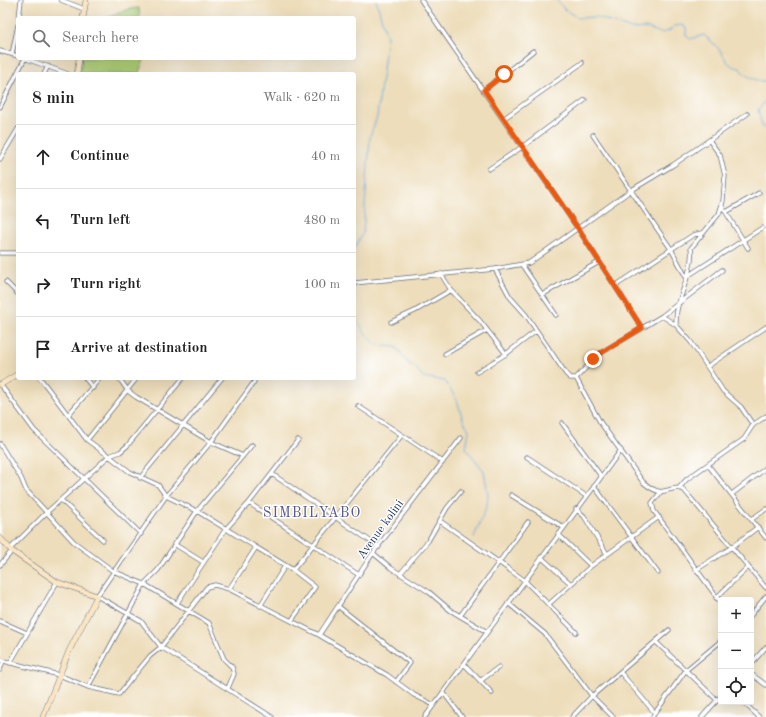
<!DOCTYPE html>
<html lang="en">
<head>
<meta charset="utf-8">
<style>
  body { margin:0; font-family:"Old Standard TT",serif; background:#f2f2f2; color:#222 }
  .controls { position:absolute; right:12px; bottom:12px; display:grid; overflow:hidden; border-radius:4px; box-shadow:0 4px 16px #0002 }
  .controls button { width:36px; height:36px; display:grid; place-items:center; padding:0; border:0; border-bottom:1px solid #e0e0e0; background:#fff; color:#222; font:20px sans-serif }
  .stop { position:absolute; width:12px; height:12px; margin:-9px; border:3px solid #ea580c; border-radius:50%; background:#fff }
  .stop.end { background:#ea580c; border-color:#fff; box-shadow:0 1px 4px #0008 }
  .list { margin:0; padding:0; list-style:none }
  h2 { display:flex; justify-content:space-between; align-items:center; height:52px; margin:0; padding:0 16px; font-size:17px }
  h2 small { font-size:13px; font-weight:400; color:#767676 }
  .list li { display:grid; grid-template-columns:26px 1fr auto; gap:12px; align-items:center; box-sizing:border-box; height:64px; padding:0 16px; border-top:1px solid #e0e0e0 }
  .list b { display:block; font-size:15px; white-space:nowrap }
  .list em { font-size:13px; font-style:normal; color:#767676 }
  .icon { flex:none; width:22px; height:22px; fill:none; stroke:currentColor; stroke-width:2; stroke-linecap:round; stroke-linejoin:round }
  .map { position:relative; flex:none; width:766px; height:717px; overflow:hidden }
  .search { position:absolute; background:#fff; box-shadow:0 4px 16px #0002; left:16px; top:16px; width:340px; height:44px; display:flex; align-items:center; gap:10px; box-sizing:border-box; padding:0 14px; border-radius:4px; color:#767676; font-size:15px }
  .panel { position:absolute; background:#fff; box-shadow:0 4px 16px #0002; left:16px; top:72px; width:340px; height:308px; border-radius:4px }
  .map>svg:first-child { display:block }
</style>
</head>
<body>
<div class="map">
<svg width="766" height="717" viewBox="0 0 766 717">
  <rect width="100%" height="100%" fill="#fff"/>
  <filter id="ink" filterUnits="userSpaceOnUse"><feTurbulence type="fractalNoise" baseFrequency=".025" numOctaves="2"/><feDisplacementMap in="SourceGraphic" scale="8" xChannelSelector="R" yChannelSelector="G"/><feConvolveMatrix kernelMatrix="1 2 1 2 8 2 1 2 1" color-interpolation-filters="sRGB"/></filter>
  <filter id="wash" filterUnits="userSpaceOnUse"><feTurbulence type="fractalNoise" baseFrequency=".012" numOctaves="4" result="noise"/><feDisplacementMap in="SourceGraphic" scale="16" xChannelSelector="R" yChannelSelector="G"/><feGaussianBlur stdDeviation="0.9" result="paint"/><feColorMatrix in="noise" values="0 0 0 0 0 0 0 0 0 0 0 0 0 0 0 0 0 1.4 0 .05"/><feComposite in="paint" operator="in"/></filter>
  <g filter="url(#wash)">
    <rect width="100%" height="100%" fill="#edddba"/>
    <path fill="#accc74" stroke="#647e69" d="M 139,8 L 140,18 L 107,18 L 128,9 Z
      M 82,58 L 144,58 C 144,64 139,68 139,74 L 80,74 Z"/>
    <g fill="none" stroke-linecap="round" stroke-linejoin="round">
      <path stroke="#66a9db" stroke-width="1" d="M 557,0 L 564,9 L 578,18 L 596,17 L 632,29 L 647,28 L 661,33 L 669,31 L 675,26 L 683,25 L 686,28 L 686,35 L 690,39 L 704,35 C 709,40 715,44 719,49 C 726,58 727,67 740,68 C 743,76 758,82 766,81
        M 766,100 L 758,110 L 762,126 L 766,128
        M 354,249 L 363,233 L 370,137 L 377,117 L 387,37 L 376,0
        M 354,289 L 355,284
        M 354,291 L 354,308
        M 354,316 L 366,334 L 377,345 L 396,347 L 407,362 L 416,368 L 423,377 L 445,381 L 457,400 L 463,420 L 469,430 L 466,448 L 484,471 L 488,495 L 487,505 L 474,537"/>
    </g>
  </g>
  <g filter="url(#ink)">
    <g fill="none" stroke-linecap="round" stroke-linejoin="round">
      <g stroke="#646c7e" stroke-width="5">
        <path id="street" d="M 61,0 L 84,9
          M 421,0 L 577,227 L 642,328
          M 19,18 L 21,0
          M 0,51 L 18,56
          M 12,54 L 18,25
          M 24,58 L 68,74
          M 44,74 L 48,66
          M 484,90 L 533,51
          M 0,107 L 25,58
          M 503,119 L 582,63
          M 593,135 L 671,249 L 686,277 L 762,228
          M 0,159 L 18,129
          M 489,169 L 522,147 L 585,100
          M 722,206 L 748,248
          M 726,212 L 759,193
          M 0,253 L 18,253
          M 522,265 L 556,315
          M 495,269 L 510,297 L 526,315 L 566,374 L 570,378 L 576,378
          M 441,274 L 451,290 L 480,321 L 506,354
          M 6,282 L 18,294
          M 354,283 L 495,269 L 529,263 L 630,191 L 673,165 L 747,114
          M 615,286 L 693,235 L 702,233
          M 542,295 L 599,262
          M 662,316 L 676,325 L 691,342 L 723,391 L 741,407 L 753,425
          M 391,322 L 415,311 L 451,290
          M 676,325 C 676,319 676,312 678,306 C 682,290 694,265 691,248 L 719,214 L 723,201 L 725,176 L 720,155 L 709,140
          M 445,354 L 487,330
          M 708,366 L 766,327
          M 477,372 L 506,354 L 536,331
          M 40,378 L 87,440 L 109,456 L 130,472 L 158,485 L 166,496 L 197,511 L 293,570 L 315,587 L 292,620
          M 85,378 L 93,388
          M 119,378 L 128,391 L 136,397 L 211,442 L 243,456
          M 576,378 L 600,422 L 643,482 C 666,502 667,483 684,490 L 766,588
          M 576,378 L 599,354 L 662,316 L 722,270
          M 254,382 L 211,442 L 166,496 L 97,596 L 141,621 L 161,647 L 272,717
          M 0,384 L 34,430 L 141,534
          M 358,406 L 443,462
          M 68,415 L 100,378
          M 562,423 L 601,476
          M 87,440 L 137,378
          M 0,444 L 21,478 L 26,490 L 74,542 L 113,571 L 144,584 L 209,623 L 224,659 L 232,667 L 234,674 L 228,688
          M 527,457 L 586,496
          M 708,465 L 766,538
          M 272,474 L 379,547
          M 140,478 L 222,378
          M 594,486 L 658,573
          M 679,488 L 687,479 L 744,439 L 753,425 L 766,416
          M 660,493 L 652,503 L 654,511 L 721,603
          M 732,494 L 766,468
          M 511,495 L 563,527
          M 61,500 L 103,540
          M 249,503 L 359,575
          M 576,509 L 584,516 L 607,554
          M 752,519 L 766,509
          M 440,521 L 524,580 L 576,632
          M 558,534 L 591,566
          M 174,544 L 203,562
          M 10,549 L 46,513 L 109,456 L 120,452 L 127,446 L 183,378
          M 373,553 L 391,568 L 429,592 L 450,610 L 487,632
          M 541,557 L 571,584
          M 0,565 L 12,551
          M 293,570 L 402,435
          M 696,570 L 732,547 L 758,527
          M 400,574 L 428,541 L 447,508 L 461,491
          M 229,589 L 255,549
          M 716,598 L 748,567
          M 177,603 L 225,530 L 249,503 L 298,440
          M 508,603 L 545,634 L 592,696 L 613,717
          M 549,604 L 591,566 L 659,517
          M 260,606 L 285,566
          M 339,607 L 410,663 L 396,682
          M 751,615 L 766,596
          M 460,616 L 528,522
          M 0,621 L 27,633
          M 319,635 L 373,553 L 461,438
          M 656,642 L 717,700
          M 0,660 L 59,675 L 88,687 L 119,694 L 150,656 L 161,647 L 207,587 L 215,585 L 229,589 L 319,635 L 387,675 L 414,695 L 434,705
          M 10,663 L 57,582
          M 464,664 L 492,693
          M 751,664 L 766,647
          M 0,670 L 3,661
          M 620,672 L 655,713
          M 751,674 L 766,685
          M 480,681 L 499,667
          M 88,687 L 144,584 L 158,570 L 197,511 L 252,445
          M 443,692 L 462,717
          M 743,702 L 759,717
          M 425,717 L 621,450
          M 572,717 L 592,696 L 669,630
          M 652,717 L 686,670 L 721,641
          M 702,717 L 721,696"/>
      </g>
      <g stroke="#646c7e" stroke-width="6">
        <path id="secondary" d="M 83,18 L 86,0
          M 77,74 L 79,58
          M 0,385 L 18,374
          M 0,538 L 12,551 L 57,582 L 97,596 L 69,651 L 43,717"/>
      </g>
      <use href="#street" stroke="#fff" stroke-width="3.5"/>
      <use href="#secondary" stroke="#fbe6c4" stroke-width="5"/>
    </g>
  </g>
  <g fill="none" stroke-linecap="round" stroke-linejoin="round" filter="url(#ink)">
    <path stroke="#ea580c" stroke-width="5" d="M 504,74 L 484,90 L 577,227 L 642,328 L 599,354 L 593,359"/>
  </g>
  <g text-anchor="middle" stroke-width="3" stroke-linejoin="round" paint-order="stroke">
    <g font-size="12" fill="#1b2f5e" stroke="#fff">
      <text transform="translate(380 529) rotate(-54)" y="4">Avenue kolini</text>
    </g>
    <g font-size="14" letter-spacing="1" fill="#5a588e" stroke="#fff">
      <text x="312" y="517">SIMBILYABO</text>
    </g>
  </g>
</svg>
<div class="controls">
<button>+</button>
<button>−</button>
<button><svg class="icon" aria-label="locate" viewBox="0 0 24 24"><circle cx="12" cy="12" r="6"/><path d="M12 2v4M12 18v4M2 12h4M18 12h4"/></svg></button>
</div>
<div class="stop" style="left:504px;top:74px"></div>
<div class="stop end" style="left:593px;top:359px"></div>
<div class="search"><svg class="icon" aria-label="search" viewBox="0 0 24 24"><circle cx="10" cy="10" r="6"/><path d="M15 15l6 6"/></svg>Search here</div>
<section class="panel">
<h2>8 min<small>Walk · 620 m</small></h2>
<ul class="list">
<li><svg class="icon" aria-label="ahead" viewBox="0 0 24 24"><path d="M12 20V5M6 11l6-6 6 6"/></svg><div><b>Continue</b></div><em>40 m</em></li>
<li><svg class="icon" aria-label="left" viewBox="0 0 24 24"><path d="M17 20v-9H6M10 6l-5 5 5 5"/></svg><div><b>Turn left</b></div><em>480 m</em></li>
<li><svg class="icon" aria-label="right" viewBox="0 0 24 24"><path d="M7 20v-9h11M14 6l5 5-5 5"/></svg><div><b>Turn right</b></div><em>100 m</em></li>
<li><svg class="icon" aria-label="arrive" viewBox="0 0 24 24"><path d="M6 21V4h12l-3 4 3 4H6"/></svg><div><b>Arrive at destination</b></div></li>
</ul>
</section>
</div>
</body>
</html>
